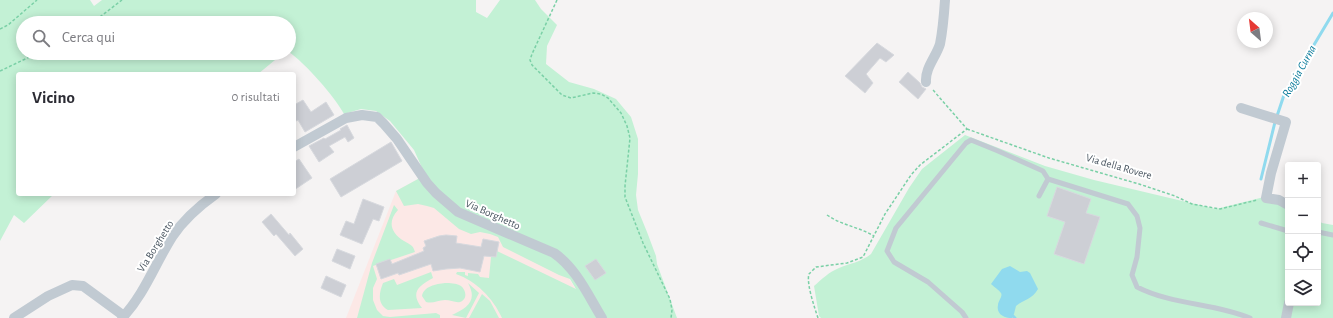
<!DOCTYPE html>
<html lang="it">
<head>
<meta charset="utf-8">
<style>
  body { margin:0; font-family:"Alegreya Sans",sans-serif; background:#f7f7f7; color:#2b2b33 }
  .controls { position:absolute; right:12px; bottom:12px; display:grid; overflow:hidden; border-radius:4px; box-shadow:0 2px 10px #0003 }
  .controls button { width:36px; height:36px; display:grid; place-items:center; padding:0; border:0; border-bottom:1px solid #e1e1e2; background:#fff; color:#2b2b33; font:20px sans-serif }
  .compass { position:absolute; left:1237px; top:12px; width:36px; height:36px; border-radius:50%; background:#fff; box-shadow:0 2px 10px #0003; rotate:332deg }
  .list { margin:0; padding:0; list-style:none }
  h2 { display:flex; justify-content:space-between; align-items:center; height:52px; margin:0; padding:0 16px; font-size:17px }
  h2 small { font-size:13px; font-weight:400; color:#7c7c81 }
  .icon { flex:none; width:22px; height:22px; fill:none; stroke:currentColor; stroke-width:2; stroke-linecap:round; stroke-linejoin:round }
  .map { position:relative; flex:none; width:1333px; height:318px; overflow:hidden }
  .search { position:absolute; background:#fff; box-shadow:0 2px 10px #0003; left:16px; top:16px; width:280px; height:44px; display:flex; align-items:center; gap:10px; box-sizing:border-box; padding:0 14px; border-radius:22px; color:#7c7c81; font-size:15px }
  .panel { position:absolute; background:#fff; box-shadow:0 2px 10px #0003; left:16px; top:72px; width:280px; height:124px; border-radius:4px }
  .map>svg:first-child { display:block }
</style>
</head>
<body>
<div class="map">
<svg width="1333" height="318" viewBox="0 0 1333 318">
  <rect width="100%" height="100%" fill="#f5f3f3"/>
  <path fill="#fce8e6" d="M 418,179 L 563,269 L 594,318 L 346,318 L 396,191 Z"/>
  <path fill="#c3f1d5" d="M 0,0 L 90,0 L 94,6 L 102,0 L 476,0 L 476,12 L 487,18 L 500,0 L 535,0 L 541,9 L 557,25 L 547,46 L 546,64 L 569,82 L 594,89 L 616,99 L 631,117 L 638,139 L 638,174 L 636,195 L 638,210 L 647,232 L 656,256 L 657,264 L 677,318 L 502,318 C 493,298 476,281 456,274 L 457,272 L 465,272 L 465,275 L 468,276 L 468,273 L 478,274 L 480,277 L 489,278 L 491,257 L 496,257 L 497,251 L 576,289 L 570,279 L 559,275 L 503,247 L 498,237 L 490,234 L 480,232 L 471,234 L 459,229 L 434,208 L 427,206 L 418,204 L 404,206 L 396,191 L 418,179 L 423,170 L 414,150 L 390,121 L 376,111 L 361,109 L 344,114 C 336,98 304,62 289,52 L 289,23 L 23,23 L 23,53 L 282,53 L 275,60 L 258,74 L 18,74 L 18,194 L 54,194 L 24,223 L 14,215 L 0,241 Z
    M 965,135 L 1045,166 L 1094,180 L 1216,209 L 1268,196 L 1288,201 L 1288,303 L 1318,303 L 1318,220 L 1322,223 L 1333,225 L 1333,318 L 821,318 L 819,316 L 814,286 C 822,279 829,272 839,268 C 851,263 861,262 871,254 L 909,188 L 922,169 Z
    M 394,205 L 398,210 C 387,222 391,233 404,241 C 407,243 410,244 412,246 C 414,248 414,250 415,252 L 373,266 L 377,279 L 373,288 L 373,300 L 377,310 L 383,316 L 390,317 L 436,313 L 440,315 L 440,318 L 357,318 L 372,263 Z
    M 431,272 L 433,278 C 418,286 410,293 422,308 L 388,310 C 377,304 379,293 383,283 L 394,279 L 397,285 Z
    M 445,283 C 450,283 456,283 461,286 C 466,290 468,299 460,302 C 456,303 450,300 445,300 C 438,300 433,304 426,302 L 422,296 C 424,286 436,284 445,283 Z
    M 468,283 L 479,293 L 466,318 L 452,315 C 467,308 478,301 468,283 Z
    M 482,294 L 490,301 L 499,318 L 469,318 Z"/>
  <path fill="#90daee" d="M 1010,266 L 1020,272 L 1027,271 L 1030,273 L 1038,289 C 1032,300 1024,299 1016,306 L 1014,314 L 1012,318 C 1004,318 996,314 998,305 C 998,301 1003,296 1001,293 C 999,290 994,287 991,284 L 1002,269 Z"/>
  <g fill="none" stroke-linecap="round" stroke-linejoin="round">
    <path stroke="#90daee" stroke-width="3" d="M 1261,179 L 1275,122 L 1284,95 L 1333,13
      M 1013,316 L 1015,318"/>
  </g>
  <path fill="#cdcfd5" stroke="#d7d9de" d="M 877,43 L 894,55 L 886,62 L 880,58 L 866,74 L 873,83 L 865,93 L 845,76 Z
    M 908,72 L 920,83 L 922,87 L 926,89 L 918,99 L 899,82 Z
    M 303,100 L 311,112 L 326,102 L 334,115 L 305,132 L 298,120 L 294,122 L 294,105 Z
    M 347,125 L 354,138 L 348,142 L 345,137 L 329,146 L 334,152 L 319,162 L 309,146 L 324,138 L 325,139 L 341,130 L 340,129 Z
    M 391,142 L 402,161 L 341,197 L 330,179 Z
    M 299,159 L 312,178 L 294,190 L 294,162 Z
    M 1057,187 L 1091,199 L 1086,213 L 1100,217 L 1084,264 L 1054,254 L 1065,222 L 1047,216 Z
    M 363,199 L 384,207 L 379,221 L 373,219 L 362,244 L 340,235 L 346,221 L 354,224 Z
    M 271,214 L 289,235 L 290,233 L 303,249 L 295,256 L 276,234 L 274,236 L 262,222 Z
    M 446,235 L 457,236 L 456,243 L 481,247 L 483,239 L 499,242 L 496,257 L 484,256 L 480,272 L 460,268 L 446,269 L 433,271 L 431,264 L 399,275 L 398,273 L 381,279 L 376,264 L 390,259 L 392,264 L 424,251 L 423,248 L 426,246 L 424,241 L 439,236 Z
    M 337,249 L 355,256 L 350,269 L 332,261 Z
    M 596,259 L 606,273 L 595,280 L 585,266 Z
    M 326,276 L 346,285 L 341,297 L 321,288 Z"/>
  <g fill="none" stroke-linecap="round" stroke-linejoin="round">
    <path stroke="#7ad0a6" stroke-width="1.5" stroke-dasharray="3 2" stroke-linecap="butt" d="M 557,0 L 532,54 L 530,60 L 532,65 L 562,95 L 571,98 L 593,93 L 601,94 L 608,98 L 621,113 L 627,126 L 630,138 L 625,186 L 625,197 L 643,243 L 670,299 L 672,310 L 671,318
      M 92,23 L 122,0
      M 0,29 L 8,25 L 37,0
      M 0,71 L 38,53
      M 967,129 L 1049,158 L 1139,184 L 1175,196 L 1192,204 L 1220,209 L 1257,200
      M 827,215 C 841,225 859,227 874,236
      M 818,318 C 815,309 806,283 809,274 C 811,272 814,269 816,267 L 847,263 L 863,257 L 885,214 L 911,175 L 920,165 L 967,129 L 933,90"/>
    <path stroke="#c1cad2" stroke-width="5" d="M 1039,196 L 1048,179 L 1128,204 L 1137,216 L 1140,228 L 1137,257 L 1132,275 L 1137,287 C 1172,305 1214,303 1250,318
      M 1261,223 L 1288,231
      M 1318,232 L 1333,235
      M 966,318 L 962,312 L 928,282 L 894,262 L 887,251 L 896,228 L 966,143 L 971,140 L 998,151 L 1043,171 L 1048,179"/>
    <path stroke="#c1cad2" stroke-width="10" d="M 926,82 C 925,68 936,57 940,44 C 943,29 944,15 945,0
      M 1241,108 L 1286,122 L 1271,173 L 1266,198 L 1279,200 L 1288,205
      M 294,147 L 346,118 L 362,115 L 377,117 L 384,124 L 397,139 L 427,183 L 436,193 L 458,212 L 554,253 C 576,268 588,295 602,318
      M 14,318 L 48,296 L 72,285 L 83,286 L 124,316
      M 122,318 C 144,295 155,264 172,237 C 184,219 199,206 216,194
      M 1286,318 L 1289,303"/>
  </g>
  <g text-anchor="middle" stroke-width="4" stroke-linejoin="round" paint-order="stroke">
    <g font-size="11" fill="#4a5661" stroke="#fff">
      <text transform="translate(1119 166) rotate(16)" y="4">Via della Rovere</text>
      <text transform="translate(493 214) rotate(24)" y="4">Via Borghetto</text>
      <text transform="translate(155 246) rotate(-58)" y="4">Via Borghetto</text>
    </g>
    <g font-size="12" font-style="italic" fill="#0c7c9b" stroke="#fff">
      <text transform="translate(1299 71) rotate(-61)" y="4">Roggia Curna</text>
    </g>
  </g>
</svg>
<div class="controls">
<button>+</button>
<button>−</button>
<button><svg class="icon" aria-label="locate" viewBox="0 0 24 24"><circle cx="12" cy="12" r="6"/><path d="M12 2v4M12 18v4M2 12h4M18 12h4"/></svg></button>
<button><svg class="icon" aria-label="layers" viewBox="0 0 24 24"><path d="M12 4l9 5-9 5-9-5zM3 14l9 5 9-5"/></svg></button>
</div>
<svg class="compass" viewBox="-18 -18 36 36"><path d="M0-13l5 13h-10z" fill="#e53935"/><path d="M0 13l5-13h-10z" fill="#7c7c81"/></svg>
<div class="search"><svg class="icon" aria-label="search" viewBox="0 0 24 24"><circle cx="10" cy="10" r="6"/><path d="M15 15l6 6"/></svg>Cerca qui</div>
<section class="panel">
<h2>Vicino<small>0 risultati</small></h2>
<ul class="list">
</ul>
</section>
</div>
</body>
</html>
